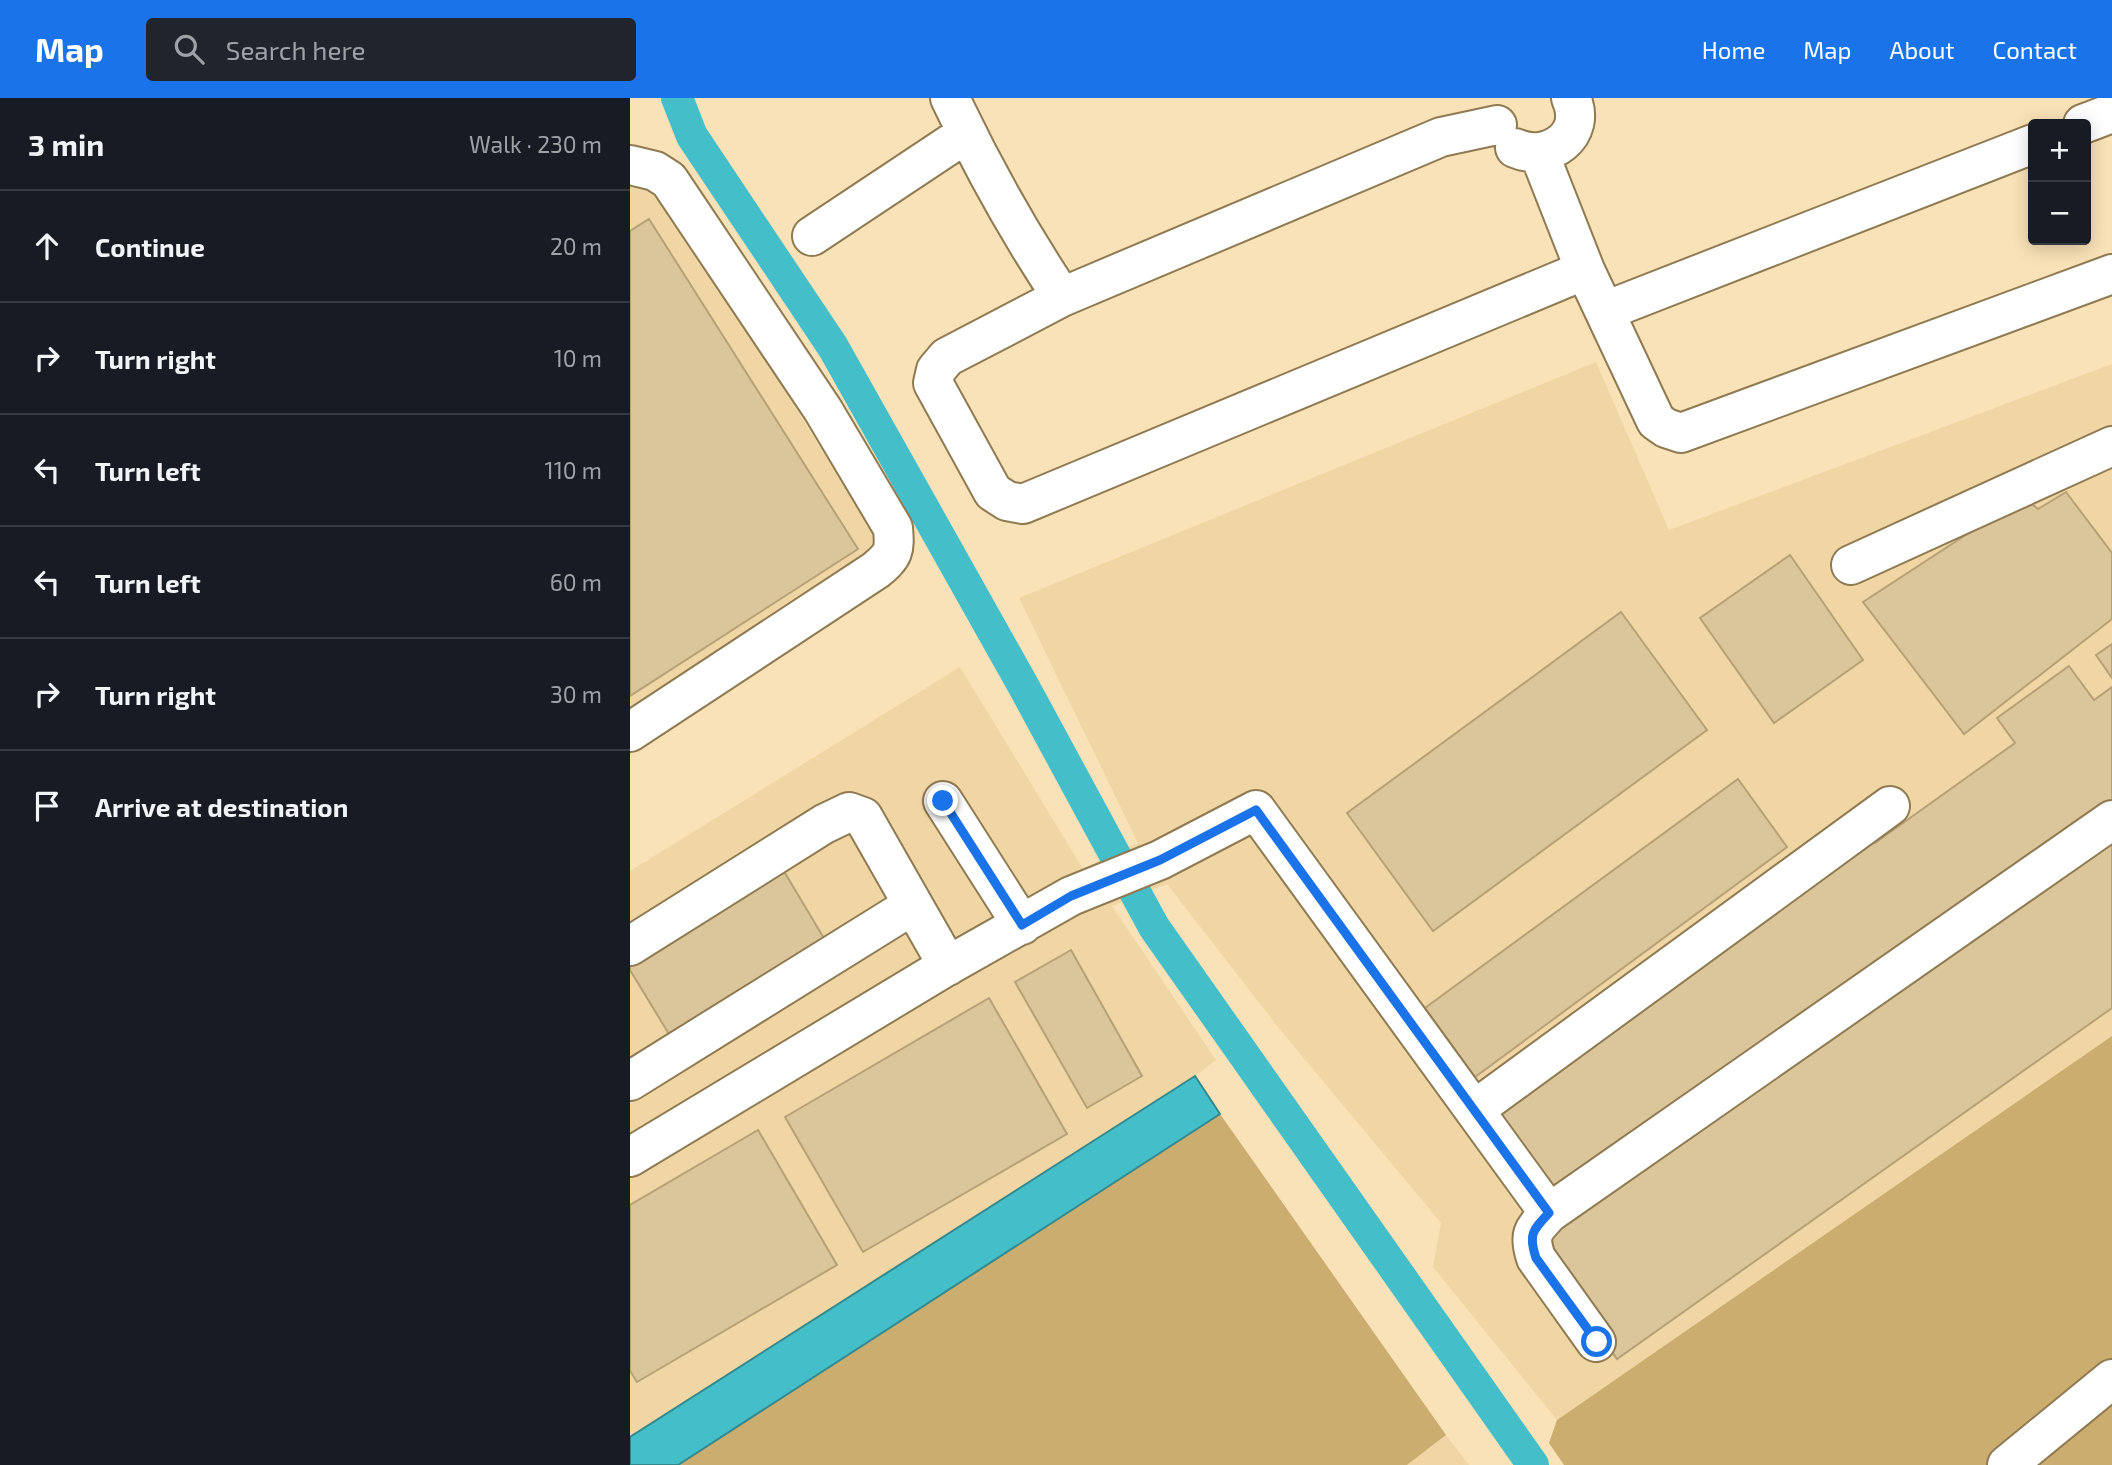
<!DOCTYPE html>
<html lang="en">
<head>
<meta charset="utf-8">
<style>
  body { margin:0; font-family:"Exo 2",sans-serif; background:#20242c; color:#f1f3f6 }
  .controls { position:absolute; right:21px; top:21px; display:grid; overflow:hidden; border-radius:7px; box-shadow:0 4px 18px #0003 }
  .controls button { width:63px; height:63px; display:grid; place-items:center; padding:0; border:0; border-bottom:2px solid #363941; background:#171b24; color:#f1f3f6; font:35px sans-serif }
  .stop { position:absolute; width:21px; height:21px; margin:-16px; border:5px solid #1a73e8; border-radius:50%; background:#fff }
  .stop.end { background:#1a73e8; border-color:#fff; box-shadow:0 2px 7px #0008 }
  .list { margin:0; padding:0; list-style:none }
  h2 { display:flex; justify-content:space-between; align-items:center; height:91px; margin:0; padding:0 28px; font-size:30px }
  h2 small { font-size:23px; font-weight:400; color:#9ea1a6 }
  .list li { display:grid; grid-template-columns:46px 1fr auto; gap:21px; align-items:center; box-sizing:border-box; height:112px; padding:0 28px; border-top:2px solid #363941 }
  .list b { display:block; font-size:26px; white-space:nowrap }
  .list em { font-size:23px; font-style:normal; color:#9ea1a6 }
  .icon { flex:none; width:38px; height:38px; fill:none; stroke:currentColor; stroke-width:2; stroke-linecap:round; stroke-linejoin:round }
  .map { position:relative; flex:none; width:1482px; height:1367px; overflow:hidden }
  header { display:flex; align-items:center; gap:42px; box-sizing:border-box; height:98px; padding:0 35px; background:#1a73e8; color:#fff }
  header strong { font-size:33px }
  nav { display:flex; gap:38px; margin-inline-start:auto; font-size:24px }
  .search { width:490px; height:63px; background:#20242c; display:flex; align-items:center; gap:18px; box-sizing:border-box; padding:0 24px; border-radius:7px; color:#9ea1a6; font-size:26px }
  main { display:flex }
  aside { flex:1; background:#171b24 }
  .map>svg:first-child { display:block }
</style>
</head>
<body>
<header>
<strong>Map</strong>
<div class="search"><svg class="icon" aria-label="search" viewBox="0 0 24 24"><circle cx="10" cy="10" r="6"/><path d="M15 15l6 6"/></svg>Search here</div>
<nav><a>Home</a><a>Map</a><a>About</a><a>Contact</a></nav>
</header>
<main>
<aside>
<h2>3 min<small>Walk · 230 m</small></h2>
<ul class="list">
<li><svg class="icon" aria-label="ahead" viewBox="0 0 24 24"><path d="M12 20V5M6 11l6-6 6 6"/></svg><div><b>Continue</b></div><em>20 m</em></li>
<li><svg class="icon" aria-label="right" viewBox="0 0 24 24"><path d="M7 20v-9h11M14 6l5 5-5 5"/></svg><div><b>Turn right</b></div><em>10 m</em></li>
<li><svg class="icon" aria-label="left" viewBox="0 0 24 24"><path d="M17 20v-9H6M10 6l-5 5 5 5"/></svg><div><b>Turn left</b></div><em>110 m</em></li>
<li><svg class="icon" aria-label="left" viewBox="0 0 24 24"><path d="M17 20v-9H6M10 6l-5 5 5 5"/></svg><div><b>Turn left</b></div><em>60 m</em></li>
<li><svg class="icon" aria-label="right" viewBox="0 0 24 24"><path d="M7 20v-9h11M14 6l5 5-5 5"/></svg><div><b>Turn right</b></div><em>30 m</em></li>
<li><svg class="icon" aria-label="arrive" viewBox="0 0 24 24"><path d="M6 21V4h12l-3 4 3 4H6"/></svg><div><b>Arrive at destination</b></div></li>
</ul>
</aside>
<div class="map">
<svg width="1482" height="1367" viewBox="0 0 1482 1367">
  <rect width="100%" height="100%" fill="#f9e2b7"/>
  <path fill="#f0d6a4" d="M 0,46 L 272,480 L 0,657 Z
    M 966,264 L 1039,432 L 1482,266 L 1482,938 L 927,1322 L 803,1169 L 811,1125 L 648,929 L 537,786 L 482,808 L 586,962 L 565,978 L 0,1339 L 0,773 L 330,569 L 453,771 L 508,745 L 389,500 Z
    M 816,1337 L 839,1367 L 777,1367 Z"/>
  <path fill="#ccad70" d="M 1482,938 L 1482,1367 L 934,1367 L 919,1345 L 927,1322 Z
    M 590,1016 L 816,1337 L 777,1367 L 48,1367 Z"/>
  <path fill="#44bfca" stroke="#35898d" stroke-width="2" d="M 565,978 L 590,1016 L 48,1367 L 0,1367 L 0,1339 Z"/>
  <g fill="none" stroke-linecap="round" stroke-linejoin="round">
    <path stroke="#44bfca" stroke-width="32" d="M 47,0 L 62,38 L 203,249 L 394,589 L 524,829 L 903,1367"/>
  </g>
  <path fill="#dbc59a" stroke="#b7a178" stroke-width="2" d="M 19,121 L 228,451 L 0,598 L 0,133 Z
    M 1436,394 L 1482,455 L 1482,521 L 1334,636 L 1233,504 L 1394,399 L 1408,411 Z
    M 1160,457 L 1233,562 L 1144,625 L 1070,520 Z
    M 991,514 L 1077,632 L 803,833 L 717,715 Z
    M 1482,546 L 1482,580 L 1466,557 Z
    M 1439,568 L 1464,602 L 1482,589 L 1482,910 L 987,1261 L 906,1146 L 923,1098 L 857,1004 L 1239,739 L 1245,745 L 1385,645 L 1367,620 Z
    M 1108,681 L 1157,749 L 845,979 L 795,910 Z
    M 149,765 L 195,842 L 42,941 L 0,872 L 0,856 Z
    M 441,852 L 512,978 L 457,1010 L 385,884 Z
    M 359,900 L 437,1036 L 233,1154 L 155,1019 Z
    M 128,1032 L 207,1167 L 7,1284 L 0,1273 L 0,1107 Z"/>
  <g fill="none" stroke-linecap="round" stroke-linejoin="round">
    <g stroke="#8f7a52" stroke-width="42">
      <path id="minor" d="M 320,0 C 352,68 390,136 432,199 L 811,39 L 867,27
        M 1453,26 L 1482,15
        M 885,50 C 919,65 958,37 941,0
        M 909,55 L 955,172 L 1026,323 L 1036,330 L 1051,335 L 1482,176
        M 0,67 L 25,73 L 39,82 L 193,312 L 263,430 C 265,453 264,457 246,472 L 0,634
        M 182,138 L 337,35
        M 432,199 L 317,259 L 306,272 L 303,285 L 363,394 L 377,403 L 393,406 L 955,172
        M 975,213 L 1403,46
        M 1221,467 L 1482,348
        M 313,703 L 392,827
        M 0,848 L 194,726 L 219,714 L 233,719 L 318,868
        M 0,983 L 283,807
        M 844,1012 L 1260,708
        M 0,1059 L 312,871 L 441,798 L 530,762 L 626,712 L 919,1115 L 1482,722
        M 919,1115 C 903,1132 898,1136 906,1160 L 966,1244
        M 1377,1367 L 1482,1281"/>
    </g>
    <use href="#minor" stroke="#fff" stroke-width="38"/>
  </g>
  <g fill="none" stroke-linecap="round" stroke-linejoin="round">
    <path stroke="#1a73e8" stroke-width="9" d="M 313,703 L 392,827 L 441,798 L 530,762 L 626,712 L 919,1115 C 903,1132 898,1136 906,1160 L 967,1244"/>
  </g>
</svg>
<div class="controls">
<button>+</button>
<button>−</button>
</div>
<div class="stop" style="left:967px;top:1244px"></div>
<div class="stop end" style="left:313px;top:703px"></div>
</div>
</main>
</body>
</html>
